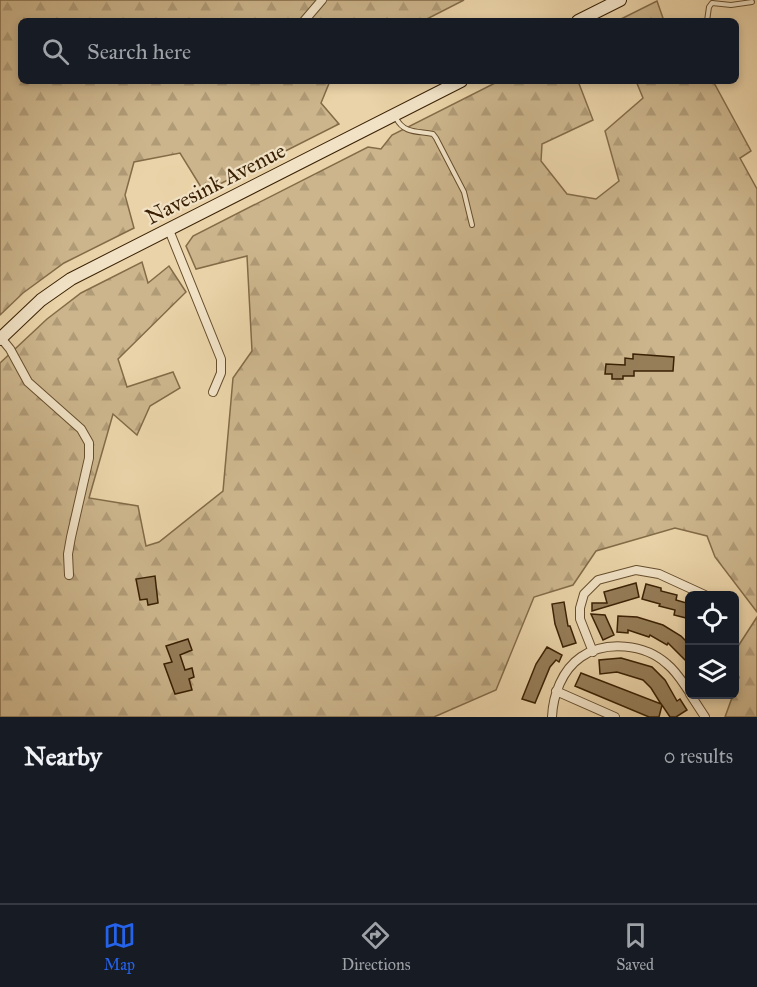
<!DOCTYPE html>
<html lang="en">
<head>
<meta charset="utf-8">
<style>
  body { margin:0; font-family:"IM FELL Great Primer",serif; background:#242831; color:#f1f3f6 }
  .controls { position:absolute; right:18px; bottom:18px; display:grid; overflow:hidden; border-radius:9px; box-shadow:0 3px 9px #0003 }
  .controls button { width:54px; height:54px; display:grid; place-items:center; padding:0; border:0; border-bottom:2px solid #363941; background:#171b24; color:#f1f3f6; font:30px sans-serif }
  .list { margin:0; padding:0; list-style:none }
  h2 { display:flex; justify-content:space-between; align-items:center; height:78px; margin:0; padding:0 24px; font-size:26px }
  h2 small { font-size:20px; font-weight:400; color:#9ea1a6 }
  .icon { flex:none; width:33px; height:33px; fill:none; stroke:currentColor; stroke-width:2; stroke-linecap:round; stroke-linejoin:round }
  .map { position:relative; flex:none; width:757px; height:717px; overflow:hidden }
  .search { position:absolute; background:#171b24; box-shadow:0 3px 9px #0003; left:18px; right:18px; top:18px; height:66px; display:flex; align-items:center; gap:15px; box-sizing:border-box; padding:0 21px; border-radius:9px; color:#9ea1a6; font-size:22px }
  .sheet { height:186px; background:#171b24 }
  nav { display:flex; justify-content:space-around; align-items:center; box-sizing:border-box; height:84px; border-top:2px solid #363941; background:#171b24; font-size:16px; color:#9ea1a6 }
  nav a { display:grid; justify-items:center; gap:3px }
  nav .on { color:#2563eb }
  .map>svg:first-child { display:block }
</style>
</head>
<body>
<div class="map">
<svg width="757" height="717" viewBox="0 0 757 717">
  <defs>
    <pattern id="forest-firs" width="22" height="20" patternUnits="userSpaceOnUse" patternTransform="scale(1.5)"><rect width="22" height="20" fill="#ccb58c"/><path d="M5 1l3.5 6h-7zM16 11l3.5 6h-7z" fill="#b09b77"/></pattern>
  </defs>
  <rect width="100%" height="100%" fill="#ead3a8"/>
  <filter id="stains"><feTurbulence type="fractalNoise" baseFrequency=".00333" numOctaves="4"/><feColorMatrix values="0 0 0 0 .2 0 0 0 0 .09 0 0 0 0 .02 0 0 0 .5 -.17"/></filter>
  <radialGradient id="worn" r=".72"><stop offset=".6" stop-color="#630" stop-opacity="0"/><stop offset="1" stop-color="#630" stop-opacity=".3"/></radialGradient>
  <path fill="url(#forest-firs)" stroke="#836b48" stroke-width="1.5" d="M 0,0 L 464,0 L 423,21 L 21,21 L 21,81 L 330,81 L 321,103 L 339,124 L 204,192 L 180,153 L 134,162 L 125,195 L 134,228 L 64,263 L 23,293 L 0,315 Z
    M 657,1 L 664,21 L 617,21 Z
    M 499,81 L 578,81 L 593,120 L 542,144 L 541,161 L 567,194 L 596,199 L 619,181 L 605,131 L 643,98 L 636,81 L 713,81 L 751,151 L 740,158 L 757,189 L 757,612 L 715,557 L 707,536 L 675,528 L 596,551 L 573,585 L 534,597 L 496,690 L 434,717 L 0,717 L 0,363 L 47,319 L 81,293 L 142,262 L 148,283 L 169,266 L 186,292 L 118,359 L 127,387 L 173,372 L 180,388 L 150,406 L 137,435 L 113,414 L 89,498 L 138,506 L 146,546 L 159,542 L 223,491 L 233,378 L 252,351 L 247,256 L 196,269 L 186,246 L 193,236 L 368,147 L 381,149 L 392,135 Z
    M 757,617 L 757,717 L 725,717 L 733,695 L 734,694 L 739,677 L 735,674 L 735,651 Z"/>
  <path fill="#967e59" stroke="#3a2104" stroke-width="1.5" d="M 633,354 L 674,357 L 673,371 L 634,371 L 634,376 L 623,376 L 623,379 L 612,379 L 612,374 L 605,374 L 606,364 L 625,365 L 625,358 L 633,359 Z
    M 155,576 L 158,603 L 148,605 L 147,599 L 140,600 L 136,579 Z
    M 636,583 L 639,597 L 592,611 L 592,603 L 607,603 L 604,592 Z
    M 646,584 L 661,588 L 661,591 L 677,595 L 676,600 L 690,604 L 690,619 L 674,615 L 675,610 L 659,606 L 660,604 L 642,599 Z
    M 564,602 L 568,626 L 570,626 L 576,643 L 563,647 L 555,624 L 552,604 Z
    M 591,614 L 605,615 L 614,635 L 603,640 Z
    M 618,616 L 637,617 L 663,625 L 681,636 L 690,645 L 690,665 L 668,643 L 667,645 L 650,635 L 649,637 L 628,630 L 628,633 L 617,632 Z
    M 188,639 L 192,650 L 180,655 L 185,670 L 192,668 L 194,677 L 189,679 L 192,690 L 175,694 L 164,664 L 172,662 L 166,646 Z
    M 547,647 L 562,655 L 559,662 L 556,660 L 550,667 L 535,703 L 522,699 L 536,664 Z
    M 621,658 L 652,667 L 665,680 L 677,701 L 680,699 L 687,710 L 676,717 L 670,717 L 662,705 L 659,717 L 649,717 L 575,686 L 581,673 L 661,704 L 651,688 L 643,680 L 617,672 L 600,674 L 599,660 Z"/>
  <g fill="none" stroke-linecap="round" stroke-linejoin="round">
    <g stroke="#664e2d" stroke-width="6">
      <path id="lane" d="M 707,21 L 709,7 L 712,3 L 731,5 L 752,2
        M 396,118 C 404,134 418,131 433,134 L 436,138 L 464,192 L 472,225"/>
    </g>
    <g stroke="#664e2d" stroke-width="10">
      <path id="street" d="M 304,21 L 322,0
        M 169,230 L 221,359 L 221,373 L 213,392
        M 1,338 L 10,349 L 28,382 L 81,429 L 89,443 L 89,458 L 71,537 L 68,554 L 69,575
        M 593,652 L 580,619 L 580,608 L 584,594 L 598,580 L 636,570 L 659,574 L 707,596
        M 556,691 L 615,717
        M 690,694 L 705,717
        M 552,717 C 553,695 562,670 581,657 C 606,640 645,644 667,664 C 677,672 683,683 690,693"/>
    </g>
    <g stroke="#3a2104" stroke-width="14">
      <path id="secondary" d="M 578,21 L 620,0
        M 0,339 L 41,300 L 71,279 L 461,81"/>
    </g>
    <use href="#lane" stroke="#f1e2c6" stroke-width="4"/>
    <use href="#street" stroke="#f1e2c6" stroke-width="8"/>
    <use href="#secondary" stroke="#f1e2c6" stroke-width="12"/>
  </g>
  <g text-anchor="middle" stroke-width="4.5" stroke-linejoin="round" paint-order="stroke">
    <g font-size="22" fill="#3a2104" stroke="#f1e2c6">
      <text transform="translate(215 183) rotate(-27)" y="8">Navesink Avenue</text>
    </g>
  </g>
  <rect width="100%" height="100%" filter="url(#stains)"/>
  <rect width="100%" height="100%" fill="url(#worn)"/>
</svg>
<div class="controls">
<button><svg class="icon" aria-label="locate" viewBox="0 0 24 24"><circle cx="12" cy="12" r="6"/><path d="M12 2v4M12 18v4M2 12h4M18 12h4"/></svg></button>
<button><svg class="icon" aria-label="layers" viewBox="0 0 24 24"><path d="M12 4l9 5-9 5-9-5zM3 14l9 5 9-5"/></svg></button>
</div>
<div class="search"><svg class="icon" aria-label="search" viewBox="0 0 24 24"><circle cx="10" cy="10" r="6"/><path d="M15 15l6 6"/></svg>Search here</div>
</div>
<section class="sheet">
<h2>Nearby<small>0 results</small></h2>
<ul class="list">
</ul>
</section>
<nav>
<a class="on"><svg class="icon" aria-label="map" viewBox="0 0 24 24"><path d="M3 6l6-2 6 2 6-2v14l-6 2-6-2-6 2zM9 4v14M15 6v14"/></svg>Map</a>
<a><svg class="icon" aria-label="directions" viewBox="0 0 24 24"><path d="M12 3l9 9-9 9-9-9zM9 14v-3h6M13 9l2 2-2 2"/></svg>Directions</a>
<a><svg class="icon" aria-label="saved" viewBox="0 0 24 24"><path d="M7 4h10v16l-5-4-5 4z"/></svg>Saved</a>
</nav>
</body>
</html>
